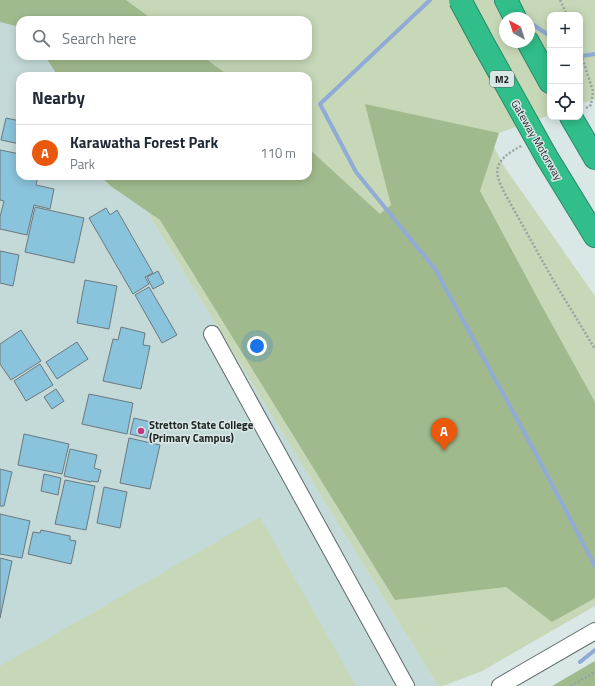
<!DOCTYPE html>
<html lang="en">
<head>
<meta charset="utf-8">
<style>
  body { margin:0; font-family:"Titillium Web",sans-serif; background:#f2f2f3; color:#1f2937 }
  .controls { position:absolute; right:12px; top:12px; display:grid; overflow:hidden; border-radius:8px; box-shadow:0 2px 10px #0003 }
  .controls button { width:36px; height:36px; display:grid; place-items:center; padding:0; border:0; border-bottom:1px solid #e0e1e3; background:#fff; color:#1f2937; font:20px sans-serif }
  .compass { position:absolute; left:499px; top:12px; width:36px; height:36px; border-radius:50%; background:#fff; box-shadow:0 2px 10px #0003; rotate:321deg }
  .you { position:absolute; left:257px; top:346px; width:14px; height:14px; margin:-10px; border:3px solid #fff; border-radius:50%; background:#1a73e8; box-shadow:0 0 0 6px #1a73e833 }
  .badge { display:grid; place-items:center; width:26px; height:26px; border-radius:50%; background:#ea580c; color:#fff; font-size:13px; font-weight:700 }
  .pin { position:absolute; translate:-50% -33px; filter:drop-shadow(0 1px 2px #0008) }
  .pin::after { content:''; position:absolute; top:21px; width:14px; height:12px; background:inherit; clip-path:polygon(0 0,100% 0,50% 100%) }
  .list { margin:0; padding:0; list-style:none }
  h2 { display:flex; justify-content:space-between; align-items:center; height:52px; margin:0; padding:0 16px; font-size:17px }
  h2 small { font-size:13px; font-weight:400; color:#747a83 }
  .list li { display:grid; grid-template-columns:26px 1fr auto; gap:12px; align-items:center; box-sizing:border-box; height:56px; padding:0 16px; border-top:1px solid #e0e1e3 }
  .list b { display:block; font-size:15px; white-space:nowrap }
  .list p { margin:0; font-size:13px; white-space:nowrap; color:#747a83 }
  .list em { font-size:13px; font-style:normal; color:#747a83 }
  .icon { flex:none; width:22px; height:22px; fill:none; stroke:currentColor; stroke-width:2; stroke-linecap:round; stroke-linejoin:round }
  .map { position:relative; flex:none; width:595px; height:686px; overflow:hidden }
  .search { position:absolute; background:#fff; box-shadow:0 2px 10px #0003; left:16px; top:16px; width:296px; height:44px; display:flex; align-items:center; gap:10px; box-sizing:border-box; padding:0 14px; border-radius:12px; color:#747a83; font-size:15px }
  .panel { position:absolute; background:#fff; box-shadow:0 2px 10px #0003; left:16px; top:72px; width:296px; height:108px; border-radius:12px }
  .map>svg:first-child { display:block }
</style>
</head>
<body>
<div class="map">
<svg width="595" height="686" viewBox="0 0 595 686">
  <rect width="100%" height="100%" fill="#d9e7e7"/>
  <path fill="#c4dad9" d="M 0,0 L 17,0 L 20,20 L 20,56 L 52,56 L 64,76 L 20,76 L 20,176 L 125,176 L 438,686 L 0,686 Z"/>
  <path fill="#c6d8b7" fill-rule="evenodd" d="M 17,0 L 595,0 L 595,99 L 580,104 L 580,15 L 550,15 L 550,115 L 499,133 L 486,131 L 503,165 L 595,296 L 595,606 L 482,671 L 443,686 L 438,686 L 125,176 L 308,176 L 308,76 L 64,76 L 52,56 L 308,56 L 308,20 L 29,20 ZM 505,18 L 529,18 L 529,42 L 505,42 Z
    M 260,517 L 356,686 L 0,686 L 0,666 Z"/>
  <path fill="#a1ba8d" d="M 0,0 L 126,0 L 153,20 L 20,20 L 20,27 L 0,22 Z
    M 45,56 L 202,56 L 229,76 L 58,76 Z
    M 365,104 L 499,133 L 480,191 L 544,310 L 595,402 L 595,598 L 552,622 L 506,587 L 395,600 L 160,220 L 112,187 L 100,176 L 308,176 L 308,148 L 380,214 L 391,205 Z
    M 595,661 L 595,686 L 552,686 Z"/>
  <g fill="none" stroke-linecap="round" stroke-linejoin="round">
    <path stroke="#90abd5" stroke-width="4" d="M 430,0 L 320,104 L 356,172 L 435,269 L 536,454 L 595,566
      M 529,22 L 550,36
      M 580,55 L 582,56 L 595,54
      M 580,662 L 595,650"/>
  </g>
  <path fill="#8ac3dc" stroke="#6d787d" d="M 6,118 L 20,121 L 20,144 L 1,140 Z
    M 0,150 L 20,154 L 20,176 L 38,176 L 36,185 L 54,189 L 50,209 L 34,205 L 27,235 L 0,229 L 0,217 L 4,201 L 0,200 Z
    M 35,207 L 84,218 L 74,263 L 25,252 Z
    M 106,208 L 110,215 L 117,210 L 153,273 L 145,277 L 149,284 L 133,294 L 89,218 Z
    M 0,251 L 19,255 L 13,286 L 0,283 Z
    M 158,271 L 164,283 L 153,289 L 147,277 Z
    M 85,280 L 117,286 L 109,329 L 77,323 Z
    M 149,287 L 177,335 L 162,343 L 135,295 Z
    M 121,327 L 145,333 L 143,345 L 150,346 L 141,389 L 103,381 L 113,339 L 118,340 Z
    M 21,330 L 41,361 L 11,380 L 0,364 L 0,344 Z
    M 77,342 L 88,359 L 57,379 L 46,362 Z
    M 40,364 L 53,385 L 26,401 L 14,381 Z
    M 56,389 L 64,401 L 52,409 L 44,397 Z
    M 89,394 L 133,403 L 127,434 L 82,424 Z
    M 134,418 L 151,422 L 147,438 L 130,434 Z
    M 24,434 L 69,444 L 62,474 L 18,465 Z
    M 129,438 L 160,445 L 150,489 L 120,483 Z
    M 70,449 L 97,455 L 94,468 L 101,470 L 98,482 L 91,481 L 91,482 L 64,476 Z
    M 0,469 L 12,472 L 4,506 L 0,506 Z
    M 44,474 L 61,478 L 58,495 L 41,491 Z
    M 65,480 L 95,486 L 86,530 L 55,524 Z
    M 104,487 L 127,492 L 120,528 L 97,523 Z
    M 0,514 L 30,521 L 22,558 L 0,554 Z
    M 41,530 L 70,536 L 70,540 L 76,541 L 71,564 L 28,554 L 33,532 L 40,533 Z
    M 0,558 L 12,561 L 0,618 Z"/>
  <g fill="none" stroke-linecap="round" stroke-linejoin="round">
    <g stroke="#5e6a6a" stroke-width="18">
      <path id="minor" d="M 212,334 L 406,686
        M 500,686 L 595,631"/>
    </g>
    <g stroke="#2a8866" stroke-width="24">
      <path id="highway" d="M 506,0 L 515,18
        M 528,42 L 550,82
        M 571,117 L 595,158
        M 546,156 L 595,236"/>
    </g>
    <path stroke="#98a3a3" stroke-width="2.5" stroke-dasharray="2 2" stroke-linecap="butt" d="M 560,0 L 567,15
      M 580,51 L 593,91 L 591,105 L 586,108
      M 521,146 C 509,153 494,161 498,177 C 499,182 502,187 504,192 L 552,278 L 595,349
      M 571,686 L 595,672"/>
    <use href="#minor" stroke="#fff" stroke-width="16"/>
    <use href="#highway" stroke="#31be8a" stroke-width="22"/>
    <g stroke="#2a8866" stroke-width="24" stroke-linecap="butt">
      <path id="highway-bridge" d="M 460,0 L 483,43 L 546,156"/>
    </g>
    <use href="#highway-bridge" stroke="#31be8a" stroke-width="22"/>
  </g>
  <circle fill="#c03a7d" stroke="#d9e7e7" stroke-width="1.5" cx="141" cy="431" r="4"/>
  <g text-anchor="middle" stroke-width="3" stroke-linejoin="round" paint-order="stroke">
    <rect fill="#d9e7e7" stroke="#565e5e" stroke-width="1" x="490" y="71" width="24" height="16" rx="3"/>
    <g font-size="10" font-weight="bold" fill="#1e2323">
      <text x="502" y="83">M2</text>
    </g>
    <g font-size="11" fill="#1e2323" stroke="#d9e7e7">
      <text transform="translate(537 140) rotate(60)" y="4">Gateway Motorway</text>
    </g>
    <g font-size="11" font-weight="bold" fill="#1e2323" stroke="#d9e7e7" text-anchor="start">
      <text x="149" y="429">Stretton State College<tspan x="149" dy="13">(Primary Campus)</tspan></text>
    </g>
  </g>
</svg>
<div class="controls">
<button>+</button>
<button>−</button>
<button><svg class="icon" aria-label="locate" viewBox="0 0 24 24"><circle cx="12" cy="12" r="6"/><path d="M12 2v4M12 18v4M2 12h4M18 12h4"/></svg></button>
</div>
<svg class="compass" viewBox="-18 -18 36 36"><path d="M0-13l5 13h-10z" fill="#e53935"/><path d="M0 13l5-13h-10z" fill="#747a83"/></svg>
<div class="you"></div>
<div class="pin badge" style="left:444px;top:451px">A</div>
<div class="search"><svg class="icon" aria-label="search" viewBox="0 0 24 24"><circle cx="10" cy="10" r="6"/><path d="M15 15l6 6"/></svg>Search here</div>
<section class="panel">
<h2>Nearby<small></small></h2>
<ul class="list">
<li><span class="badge">A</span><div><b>Karawatha Forest Park</b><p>Park</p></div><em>110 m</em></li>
</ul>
</section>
</div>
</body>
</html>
